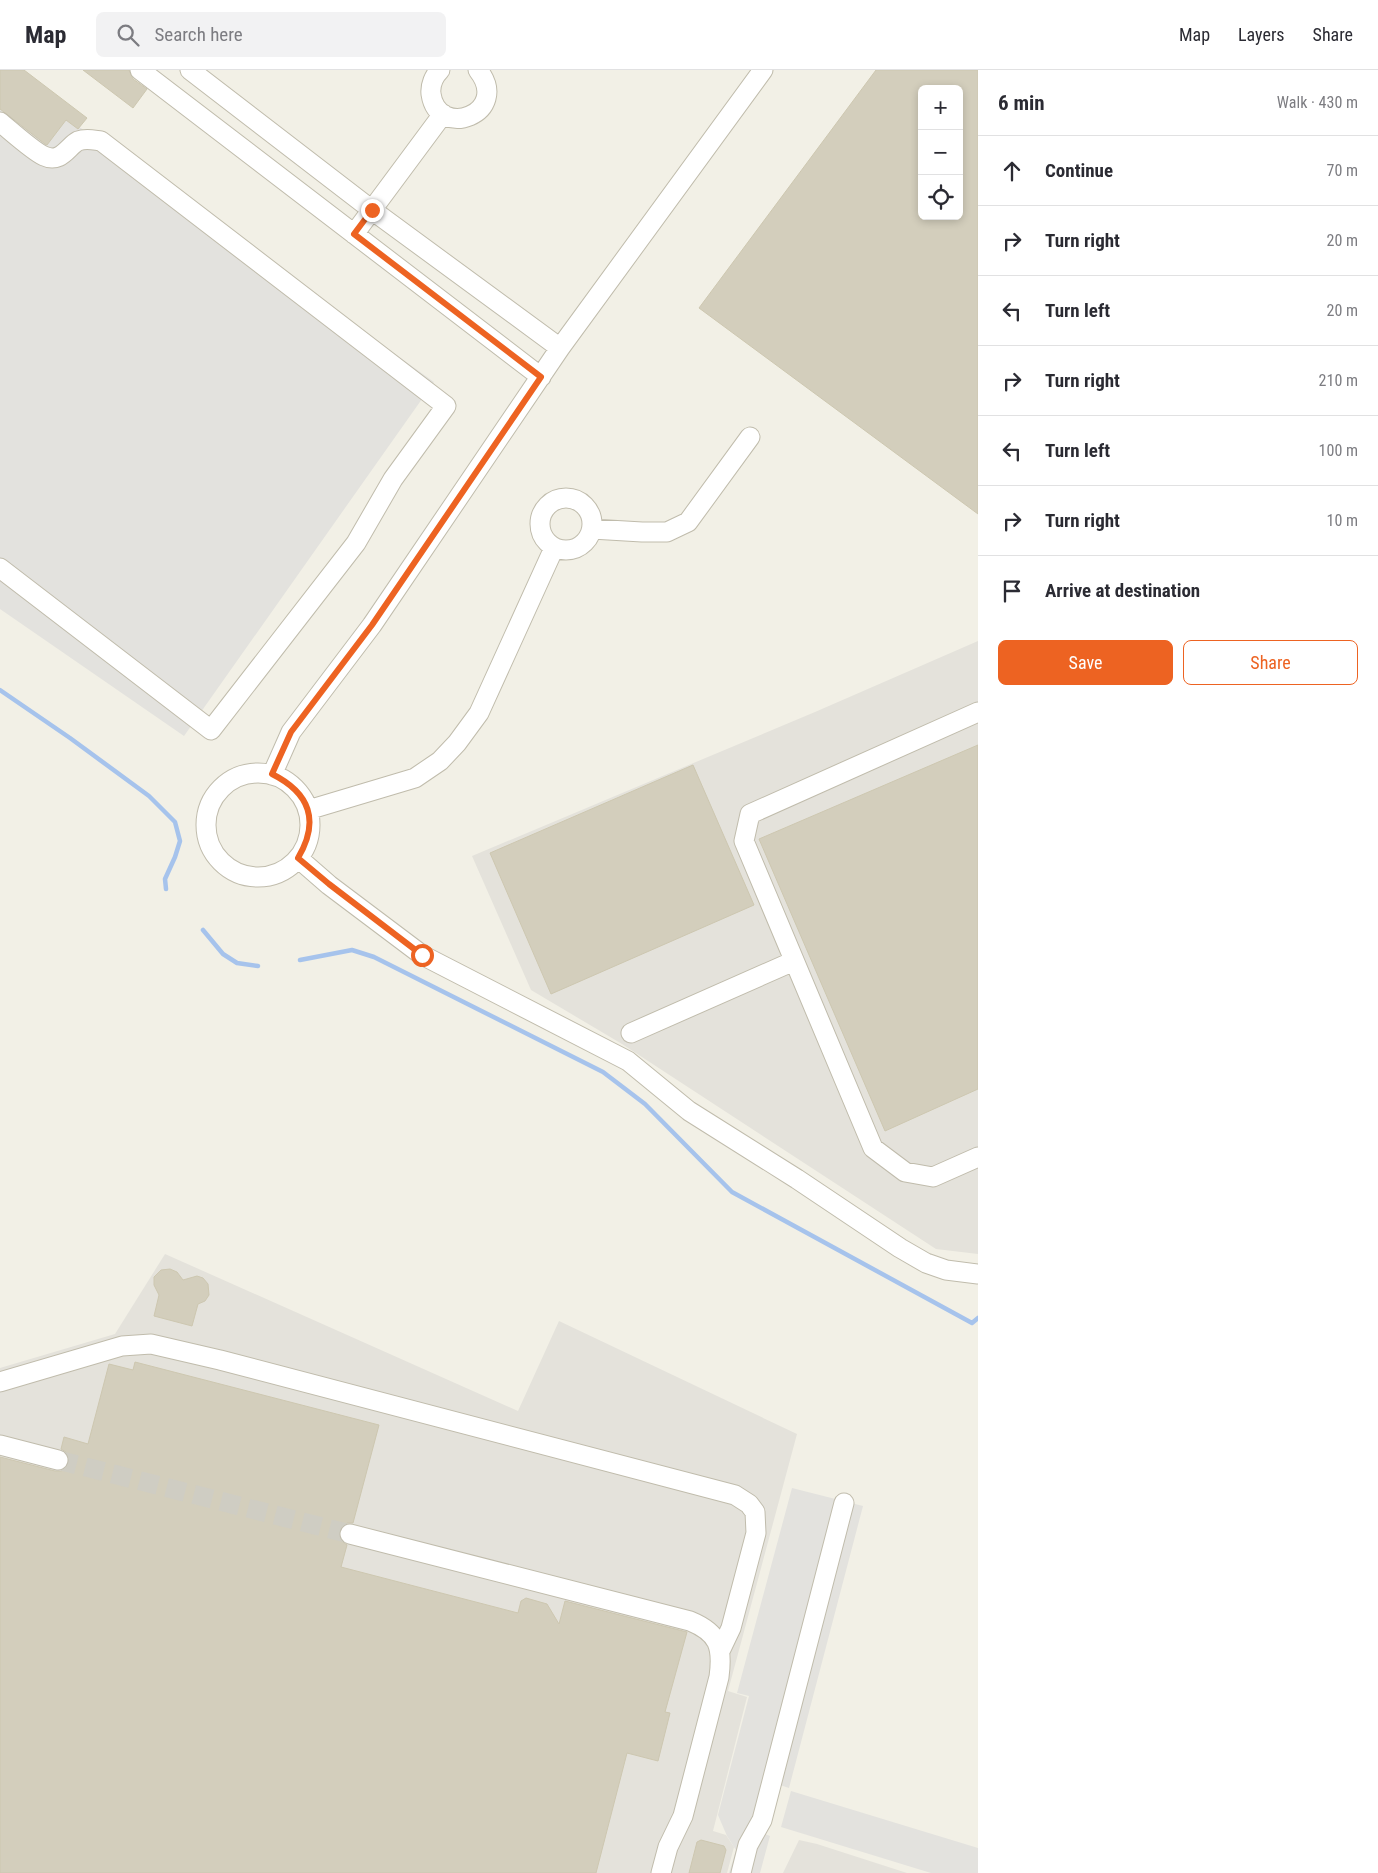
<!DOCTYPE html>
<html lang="en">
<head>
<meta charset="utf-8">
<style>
  body { margin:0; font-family:"Roboto Condensed",sans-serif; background:#f2f2f3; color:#2b2b33 }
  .controls { position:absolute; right:15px; top:15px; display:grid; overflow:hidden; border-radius:8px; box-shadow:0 2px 8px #0003 }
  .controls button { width:45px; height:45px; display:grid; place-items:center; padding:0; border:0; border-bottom:1px solid #e1e1e2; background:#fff; color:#2b2b33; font:25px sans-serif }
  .stop { position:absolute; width:15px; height:15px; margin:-11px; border:4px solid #ed6322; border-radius:50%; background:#fff }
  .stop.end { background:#ed6322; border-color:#fff; box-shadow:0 1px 5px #0008 }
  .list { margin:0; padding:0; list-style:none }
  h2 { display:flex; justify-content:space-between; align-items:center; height:65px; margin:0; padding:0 20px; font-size:21px }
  h2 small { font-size:16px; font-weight:400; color:#7c7c81 }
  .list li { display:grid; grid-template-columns:32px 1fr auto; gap:15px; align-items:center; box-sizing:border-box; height:70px; padding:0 20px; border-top:1px solid #e1e1e2 }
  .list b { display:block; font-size:19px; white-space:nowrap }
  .list em { font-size:16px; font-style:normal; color:#7c7c81 }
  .actions { display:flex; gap:10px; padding:15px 20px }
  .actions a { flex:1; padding:11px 0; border:1px solid #ed6322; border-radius:8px; text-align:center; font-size:18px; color:#ed6322 }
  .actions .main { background:#ed6322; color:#fff }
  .icon { flex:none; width:28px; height:28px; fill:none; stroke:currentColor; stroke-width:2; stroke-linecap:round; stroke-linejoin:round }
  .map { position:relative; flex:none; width:978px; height:1803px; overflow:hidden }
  header { display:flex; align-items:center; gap:30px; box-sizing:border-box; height:70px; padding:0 25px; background:#fff; border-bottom:1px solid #e1e1e2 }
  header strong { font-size:24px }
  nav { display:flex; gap:28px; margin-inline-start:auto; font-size:18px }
  .search { width:350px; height:45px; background:#f2f2f3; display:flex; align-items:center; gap:12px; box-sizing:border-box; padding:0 18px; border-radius:8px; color:#7c7c81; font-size:19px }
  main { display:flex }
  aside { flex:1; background:#fff }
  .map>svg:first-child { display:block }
</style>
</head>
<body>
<header>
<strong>Map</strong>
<div class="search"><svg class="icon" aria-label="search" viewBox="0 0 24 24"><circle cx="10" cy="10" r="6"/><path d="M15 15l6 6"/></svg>Search here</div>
<nav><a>Map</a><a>Layers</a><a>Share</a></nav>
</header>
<main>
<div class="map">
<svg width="978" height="1803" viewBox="0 0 978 1803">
  <rect width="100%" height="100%" fill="#f2f0e6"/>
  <path fill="#e4e2db" d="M 978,571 L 978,1184 L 936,1179 L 622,974 L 531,920 L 472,786 L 815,642 Z
    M 165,1184 L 518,1341 L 559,1251 L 797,1364 L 728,1621 L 747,1627 L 713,1761 L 726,1765 L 734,1777 L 727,1803 L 0,1803 L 0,1298 L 115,1264 Z
    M 799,1770 L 817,1774 L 907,1803 L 783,1803 Z"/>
  <path fill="#e3e2de" d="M 0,0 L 434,312 L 184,666 L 0,539 Z
    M 792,1418 L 863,1436 L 789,1718 L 780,1715 L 765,1764 L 770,1766 L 760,1803 L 729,1803 L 736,1780 L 727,1766 L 718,1745 L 749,1626 L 737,1623 Z
    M 791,1721 L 978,1778 L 978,1803 L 931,1803 L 781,1757 Z"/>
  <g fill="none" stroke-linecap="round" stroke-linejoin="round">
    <path stroke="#a6c3ec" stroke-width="4.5" d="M 0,620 L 70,668 L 149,726 L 175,752 L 180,771 L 175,787 L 165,809 L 166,819
      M 203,860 L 223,884 L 237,893 L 258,896
      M 300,890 L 352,880 L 374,887 L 603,1002 L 645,1034 L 732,1122 L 972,1253 L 978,1248"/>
  </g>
  <path fill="#d3cebc" stroke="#cdc7b0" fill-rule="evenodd" d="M 0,0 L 24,0 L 87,48 L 78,59 L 66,50 L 47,75 L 45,74 L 0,39 Z
    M 83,0 L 129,0 L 133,9 L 147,19 L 133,38 Z
    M 876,0 L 978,0 L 978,444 L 699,238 ZM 922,19 L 959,19 L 959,146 L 922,146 Z
    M 978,675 L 978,1019 L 885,1061 L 759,769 Z
    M 693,695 L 754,835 L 551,924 L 490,783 Z
    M 170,1199 L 177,1202 L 183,1210 L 197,1206 L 203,1208 L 208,1214 L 209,1225 L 205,1231 L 198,1234 L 192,1256 L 154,1246 L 159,1225 L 154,1215 L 154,1207 L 161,1200 Z
    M 135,1292 L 379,1355 L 353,1453 L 347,1453 L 339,1461 L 339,1467 L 343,1472 L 347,1475 L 341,1497 L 518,1543 L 521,1531 L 526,1528 L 547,1534 L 559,1554 L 565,1531 L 687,1562 L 665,1642 L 670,1643 L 658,1691 L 627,1683 L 596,1803 L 0,1803 L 0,1387 L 55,1401 L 61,1401 L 66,1398 L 69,1393 L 69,1387 L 66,1382 L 61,1379 L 64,1367 L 88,1374 L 109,1294 L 133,1300 Z
    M 701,1770 L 724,1776 L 726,1780 L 720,1803 L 689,1803 L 697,1772 Z"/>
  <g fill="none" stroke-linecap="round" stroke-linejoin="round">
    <path stroke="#cfcdc3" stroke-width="19" stroke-dasharray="19 9" stroke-linecap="butt" d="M 58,1390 L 350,1464"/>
    <g stroke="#c0bcac" stroke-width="21">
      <path id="minor" d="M 140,0 L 541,307
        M 190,0 L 372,140 L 560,278
        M 440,0 C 434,6 430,15 431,24 C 438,71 512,43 478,0
        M 0,52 C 11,61 33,81 44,86 C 61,94 68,76 78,71 C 86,68 93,70 101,71 L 446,336 L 393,409 L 356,473 L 211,660 L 0,498
        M 354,164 L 443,44
        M540 454a26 26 0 1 1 52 0a26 26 0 1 1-52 0Z
        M 592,459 L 642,462 L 667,462 L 688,452 L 750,367
        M 978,642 L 750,744 L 744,771 L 873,1078 L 905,1102 L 933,1107 L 978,1087
        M206 755a52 52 0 1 1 104 0a52 52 0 1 1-104 0Z
        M 272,705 L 291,662 L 372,555 L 560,278 L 763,0
        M 308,740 L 415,708 L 440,691 L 457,673 L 479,643 L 554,478
        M 298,788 L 329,815 L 422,885 L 628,991 L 689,1041 L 797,1109 L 900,1178 L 926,1193 L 946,1200 L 978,1204
        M 631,963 L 794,891
        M 0,1312 L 122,1276 L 151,1274 L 220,1290 L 735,1425 L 749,1434 L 755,1442 L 756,1463 L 731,1558 L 721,1579
        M 0,1375 L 58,1390
        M 350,1464 L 690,1551 C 719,1563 723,1577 719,1607 L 683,1746 L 668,1777 L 661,1803
        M 741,1803 L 748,1775 L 762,1750 L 844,1433"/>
    </g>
    <use href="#minor" stroke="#fff" stroke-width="19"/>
  </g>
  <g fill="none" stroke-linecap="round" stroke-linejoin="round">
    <path stroke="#ed6322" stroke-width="6" d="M 372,140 L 354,164 L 541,307 L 372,555 L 291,662 L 272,704 C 310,723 320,751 298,788 L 329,814 L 422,885"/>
  </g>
</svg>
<div class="controls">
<button>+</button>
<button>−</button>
<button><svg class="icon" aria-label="locate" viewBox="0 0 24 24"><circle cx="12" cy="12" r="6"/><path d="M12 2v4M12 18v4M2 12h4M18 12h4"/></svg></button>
</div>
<div class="stop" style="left:422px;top:885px"></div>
<div class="stop end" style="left:372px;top:140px"></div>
</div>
<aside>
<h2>6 min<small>Walk · 430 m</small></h2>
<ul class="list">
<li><svg class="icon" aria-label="ahead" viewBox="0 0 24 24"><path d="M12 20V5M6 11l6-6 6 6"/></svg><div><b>Continue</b></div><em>70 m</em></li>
<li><svg class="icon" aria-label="right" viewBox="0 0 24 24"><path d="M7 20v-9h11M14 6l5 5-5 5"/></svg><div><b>Turn right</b></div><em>20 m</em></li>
<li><svg class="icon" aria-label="left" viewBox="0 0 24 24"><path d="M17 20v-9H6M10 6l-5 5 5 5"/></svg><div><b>Turn left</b></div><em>20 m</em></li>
<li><svg class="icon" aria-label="right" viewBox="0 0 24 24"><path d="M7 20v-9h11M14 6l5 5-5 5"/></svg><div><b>Turn right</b></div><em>210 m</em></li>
<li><svg class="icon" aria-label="left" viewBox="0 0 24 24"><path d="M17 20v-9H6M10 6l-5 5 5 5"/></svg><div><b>Turn left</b></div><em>100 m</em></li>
<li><svg class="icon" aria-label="right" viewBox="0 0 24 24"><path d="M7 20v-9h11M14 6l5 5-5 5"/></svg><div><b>Turn right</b></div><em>10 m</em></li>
<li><svg class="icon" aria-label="arrive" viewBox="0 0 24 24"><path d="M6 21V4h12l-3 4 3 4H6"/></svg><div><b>Arrive at destination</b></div></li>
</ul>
<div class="actions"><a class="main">Save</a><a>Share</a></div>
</aside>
</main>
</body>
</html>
